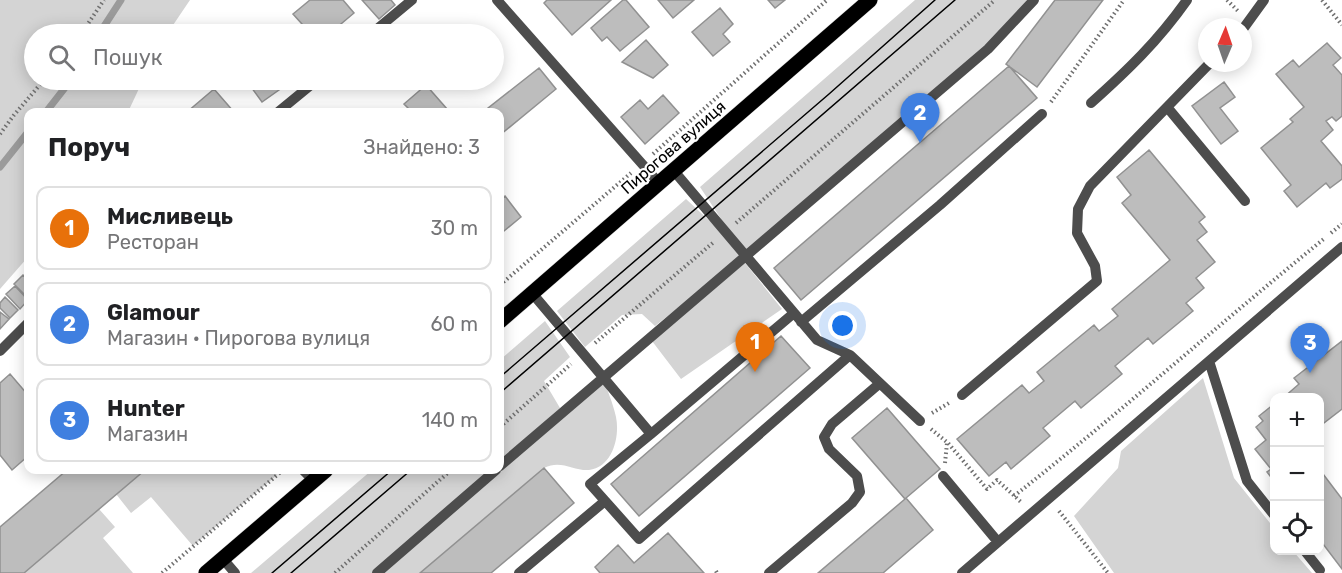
<!DOCTYPE html>
<html lang="uk">
<head>
<meta charset="utf-8">
<style>
  body { margin:0; font-family:Rubik,sans-serif; background:#f2f2f2; color:#202124 }
  .controls { position:absolute; right:18px; bottom:18px; display:grid; overflow:hidden; border-radius:12px; box-shadow:0 3px 15px #0003 }
  .controls button { width:54px; height:54px; display:grid; place-items:center; padding:0; border:0; border-bottom:2px solid #e0e0e0; background:#fff; color:#202124; font:30px sans-serif }
  .compass { position:absolute; left:1198px; top:18px; width:54px; height:54px; border-radius:50%; background:#fff; box-shadow:0 3px 15px #0003; rotate:2deg }
  .you { position:absolute; left:843px; top:326px; width:21px; height:21px; margin:-15px; border:4px solid #fff; border-radius:50%; background:#1a73e8; box-shadow:0 0 0 9px #1a73e833 }
  .badge { display:grid; place-items:center; width:39px; height:39px; border-radius:50%; background:#2563eb; color:#fff; font-size:20px; font-weight:700 }
  .pin { position:absolute; translate:-50% -50px; filter:drop-shadow(0 2px 3px #0008) }
  .pin::after { content:''; position:absolute; top:32px; width:21px; height:18px; background:inherit; clip-path:polygon(0 0,100% 0,50% 100%) }
  .list { margin:0; padding:0; list-style:none }
  h2 { display:flex; justify-content:space-between; align-items:center; height:78px; margin:0; padding:0 24px; font-size:26px }
  h2 small { font-size:20px; font-weight:400; color:#757577 }
  .list li { display:grid; grid-template-columns:39px 1fr auto; gap:18px; align-items:center; box-sizing:border-box; height:84px; margin:0 12px 12px; padding:0 12px; border:2px solid #e0e0e0; border-radius:12px }
  .list b { display:block; font-size:22px; white-space:nowrap }
  .list p { margin:0; font-size:20px; white-space:nowrap; color:#757577 }
  .list em { font-size:20px; font-style:normal; color:#757577 }
  .icon { flex:none; width:33px; height:33px; fill:none; stroke:currentColor; stroke-width:2; stroke-linecap:round; stroke-linejoin:round }
  .map { position:relative; flex:none; width:1342px; height:573px; overflow:hidden }
  .search { position:absolute; background:#fff; box-shadow:0 3px 15px #0003; left:24px; top:24px; width:480px; height:66px; display:flex; align-items:center; gap:15px; box-sizing:border-box; padding:0 21px; border-radius:33px; color:#757577; font-size:22px }
  .panel { position:absolute; background:#fff; box-shadow:0 3px 15px #0003; left:24px; top:108px; width:480px; height:366px; border-radius:12px }
  .map>svg:first-child { display:block }
</style>
</head>
<body>
<div class="map">
<svg width="1342" height="573" viewBox="0 0 1342 573">
  <rect width="100%" height="100%" fill="#fff"/>
  <path fill="#d4d4d4" d="M 0,0 L 190,0 L 167,34 L 34,34 L 34,80 L 143,80 L 128,112 L 28,112 L 28,257 L 0,289 Z
    M 915,0 L 1034,0 L 1022,14 L 745,255 L 655,326 L 642,314 L 622,315 L 585,347 L 557,311 L 686,199 L 743,252 L 700,187 Z
    M 745,263 L 782,309 L 681,379 L 652,341 Z
    M 545,321 L 570,357 L 544,381 L 560,408 L 500,462 L 500,360 Z
    M 603,377 C 607,390 613,403 616,417 C 620,436 613,467 589,470 C 573,471 561,459 544,468 L 420,573 L 377,573 Z
    M 1203,378 L 1234,478 L 1274,528 L 1274,550 L 1293,551 L 1312,573 L 1114,573 L 1074,516 L 1118,468 L 1121,451 Z
    M 145,470 L 272,470 L 277,475 L 193,546 L 151,497 L 131,513 L 116,494 Z
    M 372,470 L 491,470 L 375,573 L 251,573 Z
    M 99,509 L 115,527 L 103,538 L 133,573 L 24,573 Z"/>
  <g fill="none" stroke-linecap="round" stroke-linejoin="round">
    <path stroke="#9b9b9b" stroke-width="7" d="M 99,34 L 121,0
      M 46,112 L 71,80
      M 0,167 L 28,132"/>
  </g>
  <path fill="#bdbdbd" stroke="#919191" stroke-width="1.5" d="M 310,0 L 343,0 L 354,13 L 329,34 L 311,34 L 293,14 Z
    M 362,0 L 391,0 L 395,5 L 379,19 Z
    M 547,0 L 611,0 L 572,35 L 544,3 Z
    M 623,0 L 626,0 L 649,27 L 620,51 L 607,37 L 602,41 L 591,28 Z
    M 658,0 L 694,0 L 673,18 Z
    M 768,0 L 785,0 L 775,8 Z
    M 1055,0 L 1103,0 L 1037,87 L 1006,64 Z
    M 720,8 L 733,24 L 723,34 L 730,42 L 713,56 L 692,32 Z
    M 646,40 L 668,65 L 653,78 L 622,62 Z
    M 1327,43 L 1341,58 L 1333,65 L 1342,75 L 1342,116 L 1336,121 L 1332,117 L 1326,121 L 1333,130 L 1321,141 L 1342,166 L 1342,179 L 1330,188 L 1326,183 L 1297,207 L 1284,191 L 1291,185 L 1261,148 L 1293,122 L 1290,119 L 1304,107 L 1276,74 L 1293,60 L 1299,67 Z
    M 1009,66 L 1037,98 L 801,300 L 774,268 Z
    M 539,68 L 556,89 L 500,135 L 500,112 L 483,112 Z
    M 246,80 L 293,80 L 262,102 Z
    M 1224,82 L 1235,97 L 1220,108 L 1238,131 L 1221,144 L 1192,106 Z
    M 426,85 L 447,109 L 443,112 L 412,112 L 404,104 Z
    M 214,89 L 234,112 L 187,112 Z
    M 663,95 L 679,113 L 645,144 L 621,117 L 640,100 L 648,109 Z
    M 1149,150 L 1205,217 L 1199,222 L 1207,232 L 1197,240 L 1215,262 L 1196,278 L 1204,288 L 1186,303 L 1193,311 L 1153,344 L 1148,338 L 1115,366 L 1122,374 L 1081,408 L 1075,401 L 1043,428 L 1050,436 L 1011,469 L 1006,462 L 989,476 L 957,439 L 1022,385 L 1029,393 L 1044,381 L 1037,372 L 1094,325 L 1099,331 L 1118,316 L 1112,309 L 1170,260 L 1122,203 L 1131,195 L 1117,177 Z
    M 505,196 L 521,217 L 504,231 L 500,226 L 500,200 Z
    M 23,275 L 28,280 L 28,298 L 14,284 Z
    M 15,286 L 28,300 L 20,309 L 6,294 Z
    M 5,297 L 18,310 L 10,318 L 0,308 L 0,303 Z
    M 0,312 L 9,319 L 0,329 Z
    M 781,336 L 810,368 L 639,516 L 611,484 Z
    M 1342,341 L 1342,409 L 1320,426 L 1320,398 L 1283,398 L 1299,384 L 1294,378 Z
    M 10,374 L 28,395 L 28,456 L 12,470 L 0,455 L 0,383 Z
    M 1274,404 L 1274,481 L 1267,472 L 1271,469 L 1255,449 L 1266,440 L 1256,427 L 1263,421 L 1259,416 Z
    M 887,408 L 940,469 L 906,498 L 933,530 L 883,573 L 818,573 L 905,499 L 852,438 Z
    M 544,468 L 574,503 L 491,573 L 420,573 Z
    M 67,470 L 145,470 L 24,573 L 0,573 L 0,527 Z
    M 1320,470 L 1342,499 L 1342,569 L 1320,540 Z
    M 668,533 L 704,573 L 600,573 L 595,567 L 618,545 L 634,563 Z"/>
  <g fill="none" stroke-linecap="round" stroke-linejoin="round">
    <g stroke="#dbdbdb" stroke-width="16">
      <path id="major" d="M 500,321 L 870,0
        M 206,573 L 326,470"/>
    </g>
    <path stroke="#6f6f6f" stroke-width="4" stroke-dasharray="1.5 3" stroke-linecap="butt" d="M 1227,0 L 1238,11
      M 1322,0 L 1342,25
      M 81,34 L 104,0
      M 1051,102 L 1124,0
      M 0,134 L 14,115 L 44,80
      M 653,154 L 827,0
      M 736,223 L 995,0
      M 1331,233 L 1342,224
      M 500,285 L 631,173
      M 595,343 L 715,241
      M 932,413 L 949,403
      M 500,427 L 571,364
      M 931,429 L 948,443 L 987,489 L 997,480 L 1021,502
      M 945,463 L 947,443
      M 1014,496 C 1120,413 1220,323 1325,238
      M 1059,511 L 1108,573
      M 716,571 L 717,573
      M 162,573 L 283,470
      M 335,573 L 451,470"/>
    <path stroke="#4d4d4d" stroke-width="10" d="M 497,0 L 659,183
      M 1243,29 L 1264,0
      M 371,34 L 412,0
      M 1091,103 C 1128,70 1158,41 1187,0
      M 1167,107 L 1245,201
      M 278,112 L 317,80
      M 674,171 L 817,340 L 850,355 L 920,421
      M 532,293 L 651,434 L 794,313
      M 801,322 L 940,205 L 1042,114
      M 0,351 L 28,323
      M 1209,361 L 1247,481 L 1274,515
      M 962,395 L 1097,281 L 1095,266 L 1077,233 L 1078,209 L 1090,186 L 1210,63
      M 651,434 L 590,484 L 639,539 L 850,355
      M 500,466 L 988,49 L 1034,0
      M 303,470 L 313,480
      M 943,476 L 998,542
      M 1304,550 L 1320,570
      M 223,559 L 235,573
      M 377,573 L 496,470
      M 519,573 L 605,501
      M 769,573 L 852,503 L 860,492 L 857,476 L 829,449 L 824,437 L 832,424 L 879,384
      M 962,573 L 1342,247"/>
    <use href="#major" stroke="#000" stroke-width="15"/>
    <path stroke="#000" stroke-width="1.5" d="M 500,377 L 829,94 L 935,0
      M 500,393 L 955,0
      M 272,573 L 392,470
      M 291,573 L 411,470"/>
  </g>
  <g text-anchor="middle" stroke-width="4.5" stroke-linejoin="round" paint-order="stroke">
    <g font-size="16" fill="#000" stroke="#fff">
      <text transform="translate(673 147) rotate(-41)" y="6">Пирогова вулиця</text>
    </g>
  </g>
</svg>
<div class="controls">
<button>+</button>
<button>−</button>
<button><svg class="icon" aria-label="locate" viewBox="0 0 24 24"><circle cx="12" cy="12" r="6"/><path d="M12 2v4M12 18v4M2 12h4M18 12h4"/></svg></button>
</div>
<svg class="compass" viewBox="-18 -18 36 36"><path d="M0-13l5 13h-10z" fill="#e53935"/><path d="M0 13l5-13h-10z" fill="#757577"/></svg>
<div class="you"></div>
<div class="pin badge" style="left:755px;top:372px;background:#e8710a">1</div>
<div class="pin badge" style="left:920px;top:143px;background:#3f7fe0">2</div>
<div class="pin badge" style="left:1310px;top:373px;background:#3f7fe0">3</div>
<div class="search"><svg class="icon" aria-label="search" viewBox="0 0 24 24"><circle cx="10" cy="10" r="6"/><path d="M15 15l6 6"/></svg>Пошук</div>
<section class="panel">
<h2>Поруч<small>Знайдено: 3</small></h2>
<ul class="list">
<li><span class="badge" style="background:#e8710a">1</span><div><b>Мисливець</b><p>Ресторан</p></div><em>30 m</em></li>
<li><span class="badge" style="background:#3f7fe0">2</span><div><b>Glamour</b><p>Магазин · Пирогова вулиця</p></div><em>60 m</em></li>
<li><span class="badge" style="background:#3f7fe0">3</span><div><b>Hunter</b><p>Магазин</p></div><em>140 m</em></li>
</ul>
</section>
</div>
</body>
</html>
